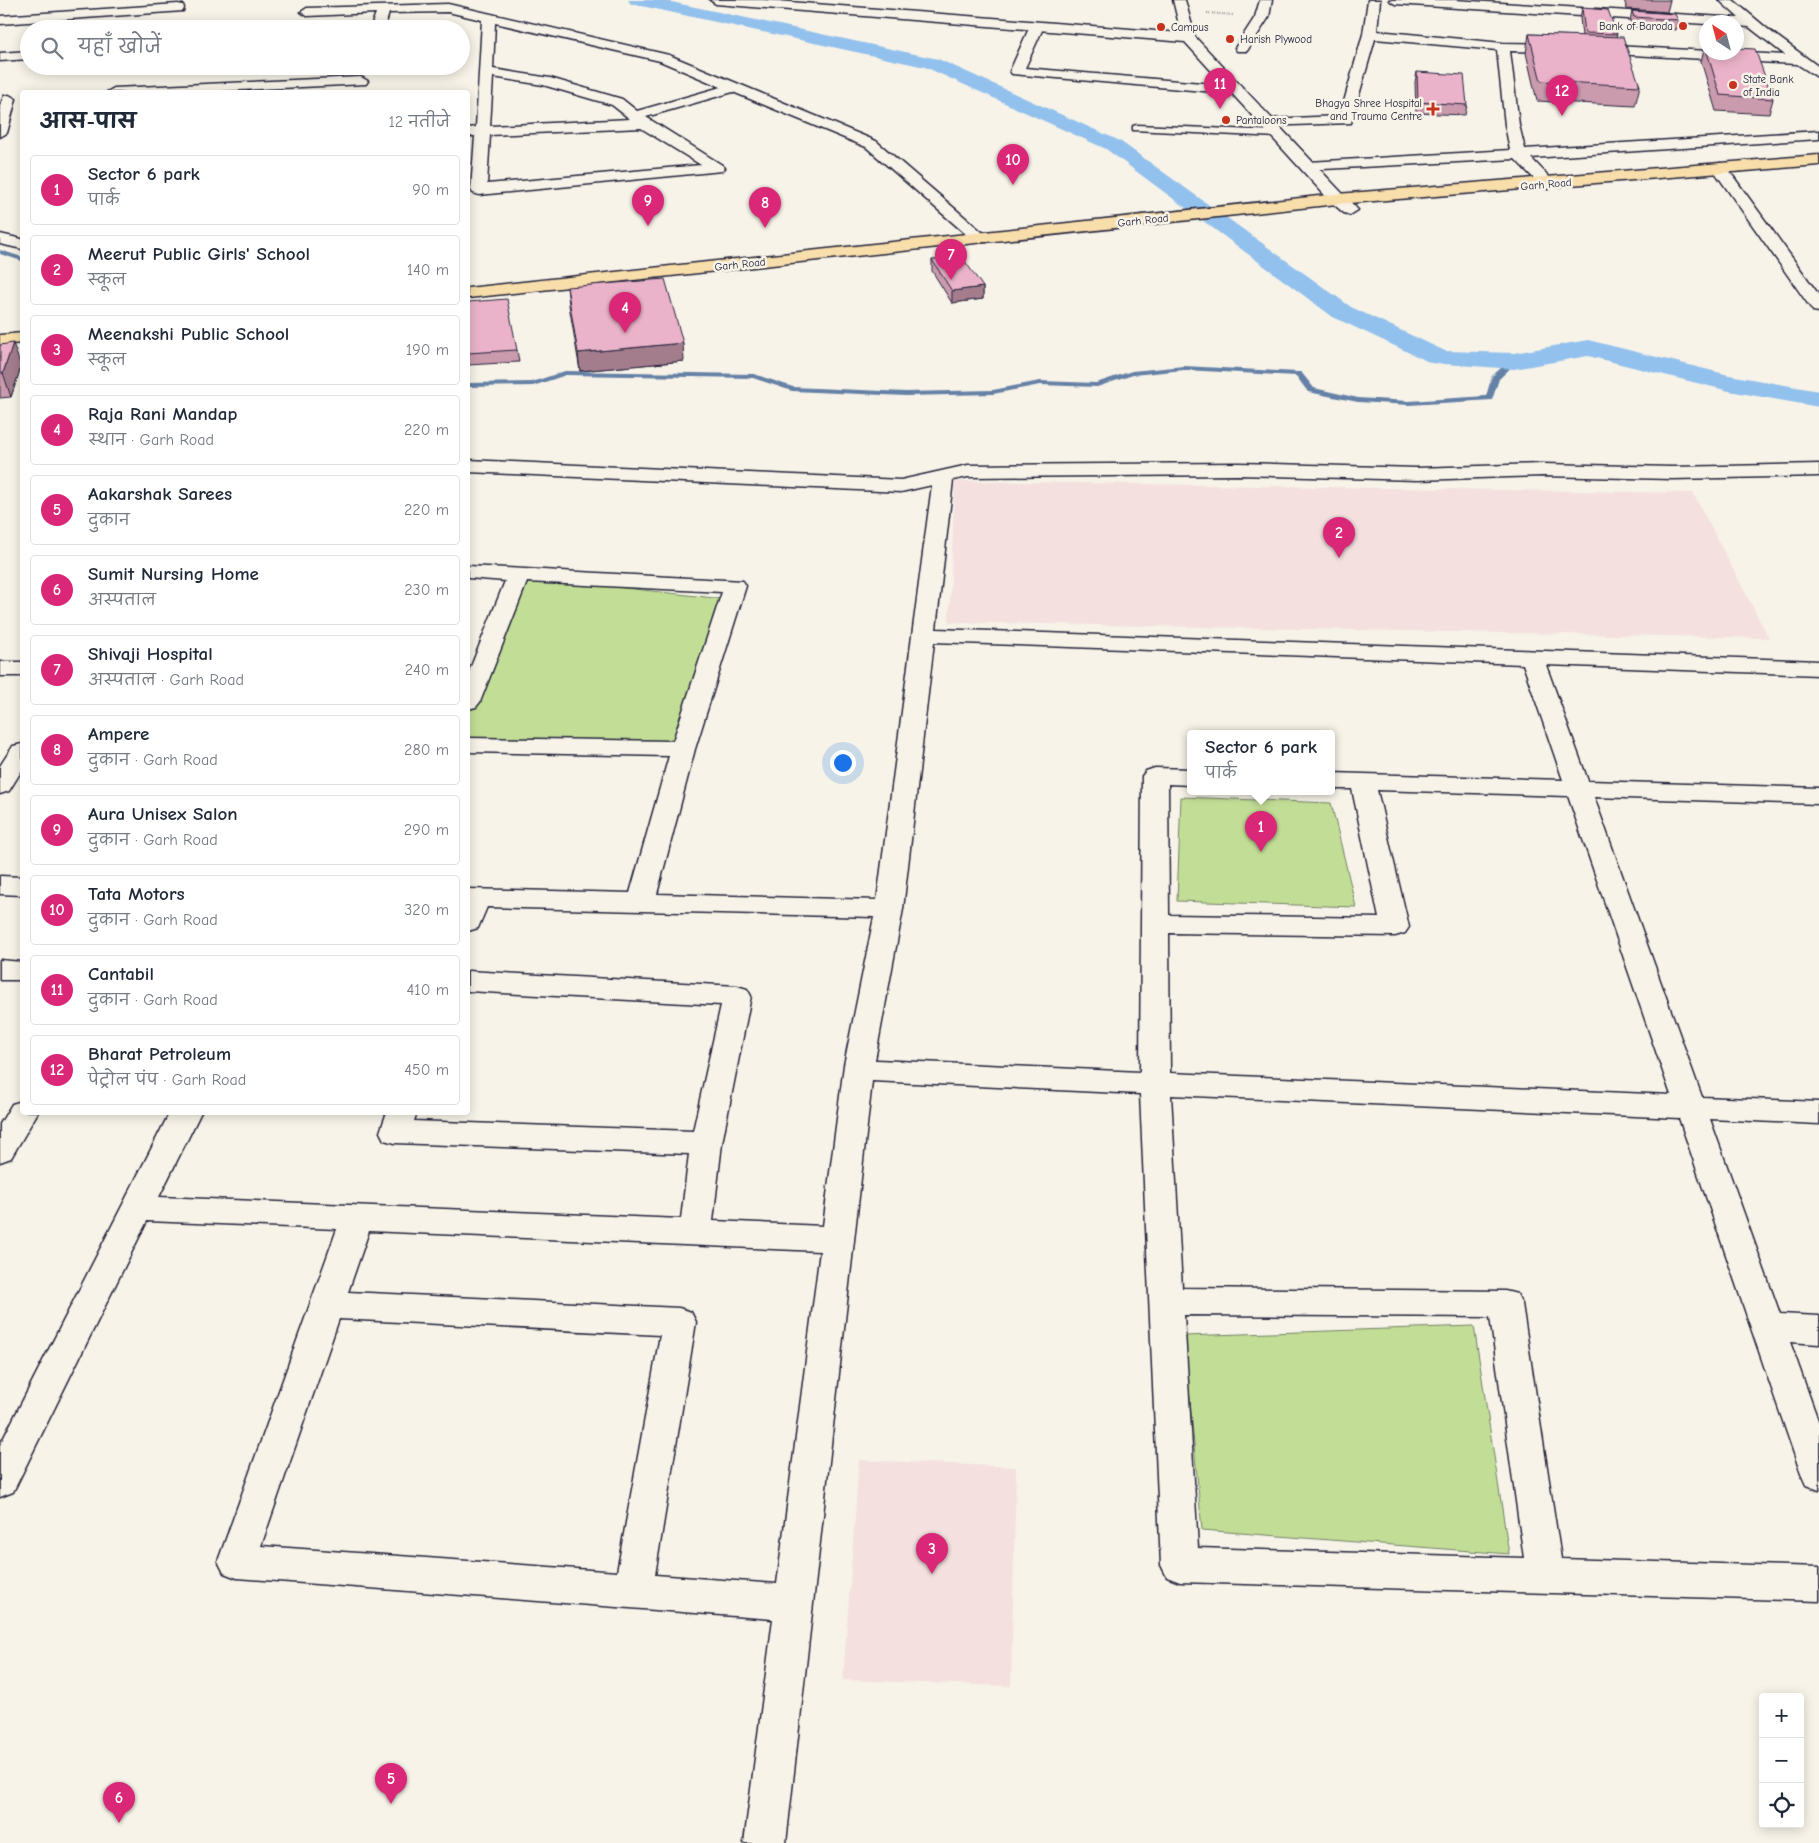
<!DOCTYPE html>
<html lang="hi">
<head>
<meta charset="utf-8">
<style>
  body { margin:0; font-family:"Comic Neue","Playpen Sans Deva",sans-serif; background:#f2f2f3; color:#1f2937 }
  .controls { position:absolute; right:15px; bottom:15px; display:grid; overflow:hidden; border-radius:5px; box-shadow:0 2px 12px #0003 }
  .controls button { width:45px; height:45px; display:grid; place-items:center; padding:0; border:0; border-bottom:1px solid #e0e1e3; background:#fff; color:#1f2937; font:25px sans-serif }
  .compass { position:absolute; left:1699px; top:15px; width:45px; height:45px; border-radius:50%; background:#fff; box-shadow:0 2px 12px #0003; rotate:324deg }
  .you { position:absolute; left:842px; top:762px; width:18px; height:18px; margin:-12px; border:4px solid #fff; border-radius:50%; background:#1a73e8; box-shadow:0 0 0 8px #1a73e833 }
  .badge { display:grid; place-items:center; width:32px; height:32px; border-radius:50%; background:#db2777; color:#fff; font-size:16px; font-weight:700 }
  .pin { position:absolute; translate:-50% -41px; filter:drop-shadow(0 1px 2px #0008) }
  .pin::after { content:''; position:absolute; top:26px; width:18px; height:15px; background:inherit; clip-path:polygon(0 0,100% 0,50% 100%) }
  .popup { position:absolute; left:1187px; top:730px; width:148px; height:65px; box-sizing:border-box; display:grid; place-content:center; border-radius:5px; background:#fff; filter:drop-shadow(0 1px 4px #0005); font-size:16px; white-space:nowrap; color:#747a83 }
  .popup b { font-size:19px; color:#1f2937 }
  .popup::after { content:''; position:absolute; left:50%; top:100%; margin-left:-10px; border:10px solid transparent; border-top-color:#fff }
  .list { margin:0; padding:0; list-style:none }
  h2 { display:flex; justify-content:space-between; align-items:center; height:65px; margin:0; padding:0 20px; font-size:21px }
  h2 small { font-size:16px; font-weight:400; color:#747a83 }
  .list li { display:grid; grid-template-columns:32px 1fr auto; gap:15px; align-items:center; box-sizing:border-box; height:70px; margin:0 10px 10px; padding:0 10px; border:1px solid #e0e1e3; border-radius:5px }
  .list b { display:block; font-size:19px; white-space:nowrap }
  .list p { margin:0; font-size:16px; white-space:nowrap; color:#747a83 }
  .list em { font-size:16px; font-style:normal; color:#747a83 }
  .icon { flex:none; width:28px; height:28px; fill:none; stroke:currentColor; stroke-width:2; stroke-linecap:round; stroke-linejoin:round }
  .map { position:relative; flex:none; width:1819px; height:1843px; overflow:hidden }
  .search { position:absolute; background:#fff; box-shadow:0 2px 12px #0003; left:20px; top:20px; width:450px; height:55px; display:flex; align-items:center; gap:12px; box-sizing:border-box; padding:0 18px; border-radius:28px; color:#747a83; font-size:19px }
  .panel { position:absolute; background:#fff; box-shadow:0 2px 12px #0003; left:20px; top:90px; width:450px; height:1025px; border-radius:5px }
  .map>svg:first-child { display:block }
</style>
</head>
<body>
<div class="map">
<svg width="1819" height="1843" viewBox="0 0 1819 1843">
  <rect width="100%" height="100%" fill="#f7f3e8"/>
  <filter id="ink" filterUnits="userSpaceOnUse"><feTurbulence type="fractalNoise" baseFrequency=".02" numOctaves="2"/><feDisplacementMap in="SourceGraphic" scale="10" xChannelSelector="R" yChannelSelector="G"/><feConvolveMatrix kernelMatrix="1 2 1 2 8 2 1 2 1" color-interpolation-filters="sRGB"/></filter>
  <g filter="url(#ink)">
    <path fill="#f3e0df" d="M 955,481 L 1693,493 L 1769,638 L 949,622 Z
      M 859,1460 L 1016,1467 L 1011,1686 L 843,1680 Z"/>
    <path fill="#c2de96" stroke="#728068" d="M 518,576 L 732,600 L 683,749 L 468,745 L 468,702 Z
      M 1181,797 L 1331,803 L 1356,907 L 1177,901 Z
      M 1474,1326 L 1509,1554 L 1202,1530 L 1184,1336 Z"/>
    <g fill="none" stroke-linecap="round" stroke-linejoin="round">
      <path fill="#6681a6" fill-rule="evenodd" d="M 0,250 L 22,257 L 22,261 L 0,254 Z
        M 1511,359 L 1518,361 L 1499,379 L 1492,400 L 1409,405 L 1358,402 L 1308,392 L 1296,376 L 1184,370 L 1133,375 L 1097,387 L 1040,385 L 993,394 L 906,396 L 792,391 L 753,378 L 566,375 L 533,386 L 468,387 L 468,383 L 532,382 L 565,371 L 754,374 L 793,387 L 906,392 L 993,390 L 1040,381 L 1096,383 L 1132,371 L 1184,366 L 1298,372 L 1301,372 L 1314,388 L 1358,398 L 1409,401 L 1486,396 L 1492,376 Z"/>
      <path fill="#93c1ed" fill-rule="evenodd" d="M 628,0 L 662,0 L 938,59 L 1120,141 L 1351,307 L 1445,351 L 1514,353 L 1588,340 L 1729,375 L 1819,391 L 1819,407 L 1729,391 L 1588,356 L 1514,369 L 1431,363 L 1333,317 L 1106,149 L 925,67 L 637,5 L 631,4 Z"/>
      <g stroke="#22223b" stroke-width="3">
        <path id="service" d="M 1137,125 L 1278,131 L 1283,134 L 1278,137 L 1133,130 L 1133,126 Z"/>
      </g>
      <g stroke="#22223b" stroke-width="3">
        <path id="minor" d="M 1260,0 L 1272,0 L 1269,17 L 1247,51 L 1237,51 L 1235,48 L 1255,17 Z
          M 1368,0 L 1380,0 L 1377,31 L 1503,43 L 1596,45 L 1785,55 L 1749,27 L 1736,26 L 1736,22 L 1706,24 L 1395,4 L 1389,0 L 1455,0 L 1739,18 L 1719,0 L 1733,0 L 1770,31 L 1819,67 L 1819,78 L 1797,64 L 1596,53 L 1510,51 L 1519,125 L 1525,149 L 1819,131 L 1819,139 L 1531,158 L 1556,184 L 1548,189 L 1542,187 L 1515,159 L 1304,170 L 1301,167 L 1304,164 L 1309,162 L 1510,150 L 1505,125 L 1497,50 L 1375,39 L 1351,123 L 1262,126 L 1260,123 L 1262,120 L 1267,119 L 1340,116 L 1363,34 Z
          M 178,4 L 183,5 L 184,8 L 183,11 L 0,24 L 0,16 Z
          M 448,4 L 669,55 L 876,141 L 989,238 L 987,242 L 975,242 L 866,147 L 733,92 L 646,117 L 722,165 L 725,168 L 722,171 L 479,195 L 473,193 L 471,190 L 475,136 L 468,136 L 468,128 L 476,127 L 482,20 L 448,12 L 389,13 L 384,29 L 370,29 L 376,13 L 307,16 L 301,12 L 307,8 ZM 495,23 L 660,61 L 721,87 L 637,111 L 622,99 L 550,78 L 493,69 ZM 493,77 L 543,85 L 612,105 L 630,119 L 490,126 ZM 641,128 L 701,165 L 487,184 L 490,135 Z
          M 1037,22 L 1044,26 L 1025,68 L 1237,86 L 1244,90 L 1237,94 L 1012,74 L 1010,71 L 1030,26 Z
          M 29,51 L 29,59 L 0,61 L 0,53 Z
          M 361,77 L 368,81 L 366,84 L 198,92 L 107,92 L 114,88 Z
          M 9,95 L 16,99 L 7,133 L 0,137 L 0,106 L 4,96 Z
          M 0,234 L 22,239 L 22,249 L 0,244 Z
          M 468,460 L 901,480 L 968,465 L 1238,463 L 1417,468 L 1543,464 L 1672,467 L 1819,464 L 1819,476 L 1672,479 L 1543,476 L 1417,480 L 1238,475 L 968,477 L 953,480 L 936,629 L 1819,661 L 1819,675 L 1546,665 L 1588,781 L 1819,788 L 1819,804 L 1594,797 L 1702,1097 L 1819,1102 L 1819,1124 L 1710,1119 L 1780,1314 L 1819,1316 L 1819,1344 L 1790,1342 L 1819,1423 L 1819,1490 L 1806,1485 L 1801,1474 L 1679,1118 L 1171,1095 L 1182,1288 L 1505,1291 L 1517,1294 L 1522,1304 L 1561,1559 L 1819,1567 L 1819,1601 L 1180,1582 L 1167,1577 L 1161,1565 L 1140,1094 L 872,1081 L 786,1843 L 744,1843 L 773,1619 L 237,1578 L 224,1573 L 218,1561 L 337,1229 L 147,1221 L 13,1492 L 0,1497 L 0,1445 L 170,1112 L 201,1112 L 159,1197 L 681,1219 L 689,1154 L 395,1143 L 384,1140 L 380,1132 L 387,1112 L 417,1112 L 414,1121 L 693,1131 L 721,1005 L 468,991 L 468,971 L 737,986 L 747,989 L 751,996 L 722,1143 L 713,1221 L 823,1226 L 844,1065 L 874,917 L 487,907 L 478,928 L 468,931 L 468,889 L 630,893 L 669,756 L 468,752 L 468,738 L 673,741 L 722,592 L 527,582 L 480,702 L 476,707 L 468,709 L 468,674 L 505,581 L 468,578 L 468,566 L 743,581 L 746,586 L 695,749 L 657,894 L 877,900 L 932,485 L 901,492 L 468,472 ZM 934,642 L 1523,664 L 1563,780 L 1331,773 L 1331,789 L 1352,789 L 1379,918 L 1169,915 L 1168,784 L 1191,785 L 1191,769 L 1155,768 L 1146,771 L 1142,776 L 1140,1072 L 877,1060 L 875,1060 L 903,909 ZM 1377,790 L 1568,796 L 1671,1095 L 1170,1073 L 1169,933 L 1395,936 L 1405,933 L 1409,927 ZM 369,1231 L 820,1251 L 777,1584 L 655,1575 L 696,1322 L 691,1312 L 679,1308 L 348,1292 ZM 1184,1315 L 1490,1317 L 1524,1558 L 1198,1548 ZM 339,1319 L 660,1335 L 617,1572 L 261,1546 Z
          M 0,662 L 22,662 L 22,676 L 0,676 Z
          M 22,744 L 22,770 L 9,791 L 0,794 L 0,766 L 13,746 Z
          M 0,876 L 22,877 L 22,895 L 0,894 Z
          M 0,960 L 22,962 L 22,980 L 0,980 Z
          M 22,1101 L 22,1112 L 38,1112 L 11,1158 L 0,1162 L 0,1124 L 12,1104 Z"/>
      </g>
      <g stroke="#22223b" stroke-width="3">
        <path id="tertiary" d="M 710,0 L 764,0 L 1181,33 L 1173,0 L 1185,0 L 1195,37 L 1358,210 L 1350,215 L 1344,213 L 1331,202 L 1185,42 L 716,4 Z
          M 1720,163 L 1725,165 L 1819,295 L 1819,312 L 1813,311 L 1712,168 Z"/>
      </g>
      <g stroke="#22223b" stroke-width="3">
        <path id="primary" d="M 1819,155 L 1819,165 L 1337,204 L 468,298 L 468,288 L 1337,194 Z
          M 22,333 L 22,343 L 0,345 L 0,335 Z"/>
      </g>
      <path stroke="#22223b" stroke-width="2" stroke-dasharray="0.5 2" stroke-linecap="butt" d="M 1207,13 L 1234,15"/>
      <use href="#service" fill="#f7f3e8" fill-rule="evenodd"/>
      <use href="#minor" fill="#f7f3e8" fill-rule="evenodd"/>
      <use href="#tertiary" fill="#f7f3e8" fill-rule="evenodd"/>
      <use href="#primary" fill="#f8deab" fill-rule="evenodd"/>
    </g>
    <path fill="#ca9aad" stroke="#22223b" d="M 1624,0 L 1670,0 L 1667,12 L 1627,9 Z
      M 1582,8 L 1617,34 L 1616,37 L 1640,86 L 1635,106 L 1537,101 L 1526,53 L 1529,34 L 1582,36 L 1580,18 Z
      M 1632,11 L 1678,20 L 1676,30 L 1632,27 L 1630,21 Z
      M 1705,46 L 1773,99 L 1769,114 L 1716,111 L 1701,61 Z
      M 1417,72 L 1467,105 L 1465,115 L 1416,113 L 1415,82 Z
      M 932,260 L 983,287 L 983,299 L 952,303 L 932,271 Z
      M 567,287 L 684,361 L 580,371 L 569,305 Z
      M 468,302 L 517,350 L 519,362 L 468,365 Z
      M 0,345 L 21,367 L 11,397 L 0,398 Z"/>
    <path fill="#a47d8d" stroke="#22223b" d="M 983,287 L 983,299 L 952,303 L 952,291 Z
      M 13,343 L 21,367 L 11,397 L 3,373 Z
      M 683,343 L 684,361 L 580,371 L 578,353 Z"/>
    <path fill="#ebb3c9" stroke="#22223b" d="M 1582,8 L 1608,10 L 1617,34 L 1585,33 Z
      M 1632,11 L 1675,14 L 1678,20 L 1634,17 Z
      M 1529,34 L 1623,37 L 1640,86 L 1541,81 Z
      M 1736,48 L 1755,49 L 1773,99 L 1720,95 L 1707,52 L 1736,52 Z
      M 1417,72 L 1464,75 L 1467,105 L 1418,102 Z
      M 962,257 L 983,287 L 952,291 L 932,260 Z
      M 665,279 L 683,343 L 578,353 L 567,287 Z
      M 507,299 L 517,350 L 468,353 L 468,302 Z
      M 13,343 L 3,373 L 0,373 L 0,345 Z"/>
  </g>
  <g fill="#c8321e" stroke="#f7f3e8" stroke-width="2">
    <circle cx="1683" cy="26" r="5"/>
    <circle cx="1161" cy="27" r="5"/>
    <circle cx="1230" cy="39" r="5"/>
    <circle cx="1733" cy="85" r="5"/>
    <path d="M1430.5 101.5h5v5h5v5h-5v5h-5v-5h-5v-5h5z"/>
    <circle cx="1226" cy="120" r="5"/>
  </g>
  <g text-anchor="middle" stroke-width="5" stroke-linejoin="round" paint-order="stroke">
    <g font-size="11" fill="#22223b" stroke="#f7f3e8" text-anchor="start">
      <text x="1673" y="30" text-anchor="end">Bank of Baroda</text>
      <text x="1171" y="31">Campus</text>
      <text x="1240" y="43">Harish Plywood</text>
      <text x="1743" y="83">State Bank<tspan x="1743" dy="13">of India</tspan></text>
      <text x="1422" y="107" text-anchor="end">Bhagya Shree Hospital<tspan x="1422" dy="13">and Trauma Centre</tspan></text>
      <text x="1236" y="124">Pantaloons</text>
    </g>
    <g font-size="11" fill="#22223b" stroke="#f7f3e8">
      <text transform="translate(1546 184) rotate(-5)" y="4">Garh Road</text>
      <text transform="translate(1143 220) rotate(-6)" y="4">Garh Road</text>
      <text transform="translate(740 264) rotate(-6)" y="4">Garh Road</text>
    </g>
  </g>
</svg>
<div class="controls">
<button>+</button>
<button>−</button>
<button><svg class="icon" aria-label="locate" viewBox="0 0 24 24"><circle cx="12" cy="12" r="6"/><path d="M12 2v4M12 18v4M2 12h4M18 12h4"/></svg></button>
</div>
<svg class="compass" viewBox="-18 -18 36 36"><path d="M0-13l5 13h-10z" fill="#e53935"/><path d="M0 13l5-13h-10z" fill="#747a83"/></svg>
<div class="you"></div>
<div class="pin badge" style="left:1261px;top:852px">1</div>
<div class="popup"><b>Sector 6 park</b>पार्क</div>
<div class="pin badge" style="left:1339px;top:558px">2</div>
<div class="pin badge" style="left:932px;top:1574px">3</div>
<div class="pin badge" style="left:625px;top:333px">4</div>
<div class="pin badge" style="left:391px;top:1804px">5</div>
<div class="pin badge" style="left:119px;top:1823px">6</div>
<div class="pin badge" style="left:951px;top:280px">7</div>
<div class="pin badge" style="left:765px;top:228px">8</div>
<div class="pin badge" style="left:648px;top:226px">9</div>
<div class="pin badge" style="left:1013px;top:185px">10</div>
<div class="pin badge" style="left:1220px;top:109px">11</div>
<div class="pin badge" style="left:1562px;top:116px">12</div>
<div class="search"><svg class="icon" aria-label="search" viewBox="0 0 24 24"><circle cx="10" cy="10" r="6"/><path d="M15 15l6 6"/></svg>यहाँ खोजें</div>
<section class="panel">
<h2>आस-पास<small>12 नतीजे</small></h2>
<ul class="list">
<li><span class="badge">1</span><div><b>Sector 6 park</b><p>पार्क</p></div><em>90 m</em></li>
<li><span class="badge">2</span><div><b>Meerut Public Girls' School</b><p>स्कूल</p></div><em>140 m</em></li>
<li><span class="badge">3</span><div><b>Meenakshi Public School</b><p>स्कूल</p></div><em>190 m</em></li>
<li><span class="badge">4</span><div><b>Raja Rani Mandap</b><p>स्थान · Garh Road</p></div><em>220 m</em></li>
<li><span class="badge">5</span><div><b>Aakarshak Sarees</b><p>दुकान</p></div><em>220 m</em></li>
<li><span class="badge">6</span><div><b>Sumit Nursing Home</b><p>अस्पताल</p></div><em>230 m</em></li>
<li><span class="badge">7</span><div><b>Shivaji Hospital</b><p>अस्पताल · Garh Road</p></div><em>240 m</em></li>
<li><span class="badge">8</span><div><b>Ampere</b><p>दुकान · Garh Road</p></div><em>280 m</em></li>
<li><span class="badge">9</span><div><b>Aura Unisex Salon</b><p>दुकान · Garh Road</p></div><em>290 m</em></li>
<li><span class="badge">10</span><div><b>Tata Motors</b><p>दुकान · Garh Road</p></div><em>320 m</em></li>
<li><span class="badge">11</span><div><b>Cantabil</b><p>दुकान · Garh Road</p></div><em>410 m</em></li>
<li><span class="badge">12</span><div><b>Bharat Petroleum</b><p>पेट्रोल पंप · Garh Road</p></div><em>450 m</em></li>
</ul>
</section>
</div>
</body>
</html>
